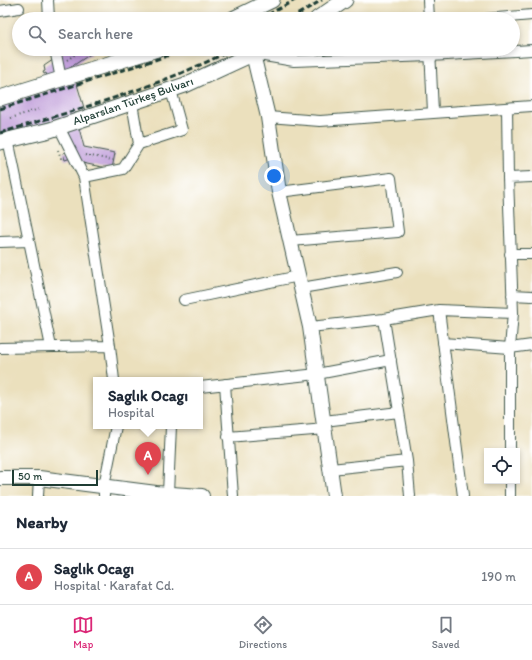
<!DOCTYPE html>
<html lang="en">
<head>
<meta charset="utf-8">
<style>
  body { margin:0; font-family:Itim,sans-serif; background:#f6f6f7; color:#1f2937 }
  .controls { position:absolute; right:12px; bottom:12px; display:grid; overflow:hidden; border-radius:0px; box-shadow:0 2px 6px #0003 }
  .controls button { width:36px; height:36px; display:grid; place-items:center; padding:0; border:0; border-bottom:1px solid #e0e1e3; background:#fff; color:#1f2937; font:20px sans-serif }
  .scale { position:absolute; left:12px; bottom:10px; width:86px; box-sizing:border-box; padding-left:4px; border:2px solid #1f3d34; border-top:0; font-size:11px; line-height:14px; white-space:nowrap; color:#1f3d34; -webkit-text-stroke:3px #fff; paint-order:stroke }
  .you { position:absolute; left:274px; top:176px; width:14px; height:14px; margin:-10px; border:3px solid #fff; border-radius:50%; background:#1a73e8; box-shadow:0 0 0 6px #1a73e833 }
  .badge { display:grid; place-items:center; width:26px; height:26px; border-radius:50%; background:#db2777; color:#fff; font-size:13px; font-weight:700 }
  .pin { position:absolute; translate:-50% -33px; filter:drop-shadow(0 1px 2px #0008) }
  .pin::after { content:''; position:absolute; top:21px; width:14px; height:12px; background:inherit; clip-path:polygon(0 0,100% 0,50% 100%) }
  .popup { position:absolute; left:93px; top:377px; width:110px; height:52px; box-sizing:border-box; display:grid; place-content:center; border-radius:0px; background:#fff; filter:drop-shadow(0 1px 3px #0005); font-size:13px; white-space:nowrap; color:#747a83 }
  .popup b { font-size:15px; color:#1f2937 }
  .popup::after { content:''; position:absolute; left:50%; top:100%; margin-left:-8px; border:8px solid transparent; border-top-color:#fff }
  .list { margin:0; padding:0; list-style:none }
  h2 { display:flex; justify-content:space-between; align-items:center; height:52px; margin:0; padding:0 16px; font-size:17px }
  h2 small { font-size:13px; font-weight:400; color:#747a83 }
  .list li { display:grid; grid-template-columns:26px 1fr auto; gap:12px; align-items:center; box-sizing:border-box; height:56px; padding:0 16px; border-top:1px solid #e0e1e3 }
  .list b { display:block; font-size:15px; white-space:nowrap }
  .list p { margin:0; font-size:13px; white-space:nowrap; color:#747a83 }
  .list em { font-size:13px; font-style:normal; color:#747a83 }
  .icon { flex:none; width:22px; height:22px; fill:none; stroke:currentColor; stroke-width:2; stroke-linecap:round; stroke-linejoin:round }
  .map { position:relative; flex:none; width:532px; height:496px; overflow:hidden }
  .search { position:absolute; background:#fff; box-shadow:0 2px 6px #0003; left:12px; right:12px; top:12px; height:44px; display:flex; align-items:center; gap:10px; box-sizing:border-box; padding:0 14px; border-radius:22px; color:#747a83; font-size:15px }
  .sheet { height:108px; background:#fff }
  nav { display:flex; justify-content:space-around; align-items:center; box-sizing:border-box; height:56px; border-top:1px solid #e0e1e3; background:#fff; font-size:11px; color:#747a83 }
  nav a { display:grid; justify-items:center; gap:2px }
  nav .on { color:#db2777 }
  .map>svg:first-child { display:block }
</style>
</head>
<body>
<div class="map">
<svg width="532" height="496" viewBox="0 0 532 496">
  <rect width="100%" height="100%" fill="#fff"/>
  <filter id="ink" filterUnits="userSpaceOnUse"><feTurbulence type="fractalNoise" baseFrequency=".025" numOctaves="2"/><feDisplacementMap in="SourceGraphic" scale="8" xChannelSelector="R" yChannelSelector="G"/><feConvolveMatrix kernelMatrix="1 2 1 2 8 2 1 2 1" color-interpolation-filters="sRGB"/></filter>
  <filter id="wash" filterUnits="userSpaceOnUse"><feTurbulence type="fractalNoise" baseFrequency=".012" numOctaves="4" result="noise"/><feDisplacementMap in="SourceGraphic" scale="16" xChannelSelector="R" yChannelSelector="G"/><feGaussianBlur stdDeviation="0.9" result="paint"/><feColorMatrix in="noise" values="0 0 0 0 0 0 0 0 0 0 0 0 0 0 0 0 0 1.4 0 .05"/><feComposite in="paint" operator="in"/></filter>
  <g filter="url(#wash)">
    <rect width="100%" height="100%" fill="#ebe0bd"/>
    <g id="blocks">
      <path fill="#ba94d6" d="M 69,49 L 89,49 L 92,53 L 59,75 L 76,81 L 85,111 L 75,113 L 84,147 L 115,153 L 112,169 L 72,161 L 71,158 L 65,160 L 63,153 L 69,151 L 59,119 L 0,137 L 0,105 L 51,90 L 46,73 L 44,74 L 43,72 L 45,71 L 44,66 Z"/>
    </g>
  </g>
  <g filter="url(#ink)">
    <use href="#blocks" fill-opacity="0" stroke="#3e5549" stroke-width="1"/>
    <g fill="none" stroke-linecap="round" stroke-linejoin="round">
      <g stroke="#3e5549" stroke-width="12">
        <path id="minor" d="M 48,0 L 49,19
          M 428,0 L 429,19
          M 0,11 L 19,8
          M 485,19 L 532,15
          M 55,49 L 61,79
          M 430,49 L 433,112
          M 253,54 L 294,61 L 430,56 L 532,50
          M 132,103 L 139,144
          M 507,108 L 508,178 L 513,313 L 510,348 L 510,451
          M 268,117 L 320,121 L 532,106
          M 59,127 L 84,177 L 110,346 L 114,380
          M 8,139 L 51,347
          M 84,177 L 123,169 L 139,144 L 182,130 L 171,90
          M 508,178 L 532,177
          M 279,192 L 391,178 L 398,232 L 290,241
          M 0,242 L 29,241
          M 510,254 L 532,254
          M 301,288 L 397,272
          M 512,295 L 532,296
          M 184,300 L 299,276
          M 439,310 L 463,496
          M 384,319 L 407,461 L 410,496
          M 310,327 L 384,319 L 439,310 L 513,313
          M 443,343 L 510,348 L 532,345
          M 0,348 L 110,346
          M 225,384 L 233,496
          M 200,387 L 317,374 L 391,360
          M 324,421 L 399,412
          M 228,437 L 326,429
          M 331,469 L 407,461
          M 510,481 L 510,496
          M 168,493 L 171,426
          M 38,496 L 39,478
          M 104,496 L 104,486 L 116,426"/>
      </g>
      <g stroke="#3e5549" stroke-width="16">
        <path id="secondary" d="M 253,54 L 268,117 L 279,192 L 310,327 L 334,496
          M 0,478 L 39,478 L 156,493 L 202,496"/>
      </g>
      <g stroke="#3e5549" stroke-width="17">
        <path id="primary" d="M 233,19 L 272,0
          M 317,19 L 345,0
          M 0,98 L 157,49
          M 0,142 L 50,130 L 185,85 L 263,49"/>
      </g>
      <path stroke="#3e5549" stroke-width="2" stroke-dasharray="1 3" stroke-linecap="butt" d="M 67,60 L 83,49
        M 11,118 L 39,109
        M 58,150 L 61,158 L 63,157
        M 85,155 L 113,160"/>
      <use href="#minor" stroke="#fff" stroke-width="10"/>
      <use href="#secondary" stroke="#fff" stroke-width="14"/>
      <use href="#primary" stroke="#fff" stroke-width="15"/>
      <path stroke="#1f3d34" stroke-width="3" stroke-dasharray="6 3" stroke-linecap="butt" d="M 260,19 L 295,0
        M 290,19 L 322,0
        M 0,109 L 189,49
        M 0,133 C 79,109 160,87 233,49"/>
    </g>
  </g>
  <g text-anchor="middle" stroke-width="3" stroke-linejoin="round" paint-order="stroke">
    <g font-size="12" fill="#1f3d34" stroke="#fff">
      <text transform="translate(133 101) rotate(-19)" y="4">Alparslan Türkeş Bulvarı</text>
    </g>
  </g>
</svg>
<div class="controls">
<button><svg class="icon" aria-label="locate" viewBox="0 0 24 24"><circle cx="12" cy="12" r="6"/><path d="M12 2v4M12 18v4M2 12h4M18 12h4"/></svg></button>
</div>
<div class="scale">50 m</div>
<div class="you"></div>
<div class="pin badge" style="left:148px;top:475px;background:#e0444e">A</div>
<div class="popup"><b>Saglık Ocagı</b>Hospital</div>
<div class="search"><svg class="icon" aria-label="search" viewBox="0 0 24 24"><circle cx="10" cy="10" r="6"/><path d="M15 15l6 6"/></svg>Search here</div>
</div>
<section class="sheet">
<h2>Nearby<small></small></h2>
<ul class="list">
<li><span class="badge" style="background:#e0444e">A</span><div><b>Saglık Ocagı</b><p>Hospital · Karafat Cd.</p></div><em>190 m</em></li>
</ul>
</section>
<nav>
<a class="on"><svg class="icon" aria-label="map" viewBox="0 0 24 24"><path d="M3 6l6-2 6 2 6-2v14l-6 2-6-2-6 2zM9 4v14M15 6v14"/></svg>Map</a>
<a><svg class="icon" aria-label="directions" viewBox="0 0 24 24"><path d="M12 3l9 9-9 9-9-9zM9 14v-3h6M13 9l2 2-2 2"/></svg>Directions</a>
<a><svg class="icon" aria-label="saved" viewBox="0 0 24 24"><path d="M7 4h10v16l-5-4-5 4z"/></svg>Saved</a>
</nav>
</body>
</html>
